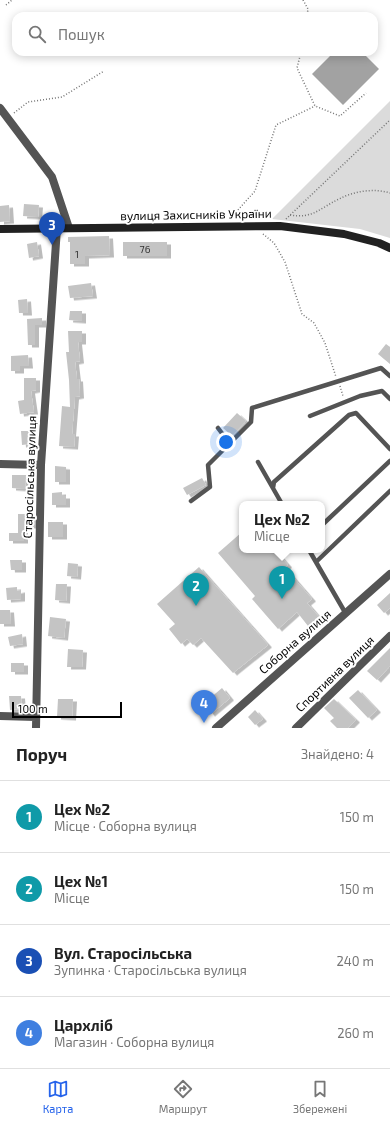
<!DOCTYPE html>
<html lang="uk">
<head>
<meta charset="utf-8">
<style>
  body { margin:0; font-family:"Exo 2",sans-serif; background:#f6f6f6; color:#222 }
  .scale { position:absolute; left:12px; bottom:10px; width:110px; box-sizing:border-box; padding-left:4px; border:2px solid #000; border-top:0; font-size:11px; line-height:14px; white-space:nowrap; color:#000; -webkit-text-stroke:3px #fff; paint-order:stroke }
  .you { position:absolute; left:226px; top:442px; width:14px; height:14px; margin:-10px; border:3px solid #fff; border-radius:50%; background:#1a73e8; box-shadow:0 0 0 6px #1a73e833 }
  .badge { display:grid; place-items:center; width:26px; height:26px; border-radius:50%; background:#2563eb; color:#fff; font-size:13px; font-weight:700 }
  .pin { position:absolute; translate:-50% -33px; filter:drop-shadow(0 1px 2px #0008) }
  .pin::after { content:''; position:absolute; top:21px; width:14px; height:12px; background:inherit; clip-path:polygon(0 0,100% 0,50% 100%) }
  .popup { position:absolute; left:239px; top:501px; width:86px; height:52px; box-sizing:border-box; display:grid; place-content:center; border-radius:8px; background:#fff; filter:drop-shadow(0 1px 3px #0005); font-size:13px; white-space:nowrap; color:#767676 }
  .popup b { font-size:15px; color:#222 }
  .popup::after { content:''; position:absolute; left:50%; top:100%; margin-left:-8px; border:8px solid transparent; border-top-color:#fff }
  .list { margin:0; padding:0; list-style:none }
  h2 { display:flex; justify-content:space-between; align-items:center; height:52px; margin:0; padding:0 16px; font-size:17px }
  h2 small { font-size:13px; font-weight:400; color:#767676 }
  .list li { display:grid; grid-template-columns:26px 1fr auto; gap:12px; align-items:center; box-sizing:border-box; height:72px; padding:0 16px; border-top:1px solid #e0e0e0 }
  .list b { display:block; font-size:15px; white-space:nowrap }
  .list p { margin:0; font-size:13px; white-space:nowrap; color:#767676 }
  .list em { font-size:13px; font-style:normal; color:#767676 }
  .icon { flex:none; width:22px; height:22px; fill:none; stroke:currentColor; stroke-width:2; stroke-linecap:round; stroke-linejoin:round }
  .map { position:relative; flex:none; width:390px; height:728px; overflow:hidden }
  .search { position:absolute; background:#fff; box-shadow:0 2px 10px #0003; left:12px; right:12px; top:12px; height:44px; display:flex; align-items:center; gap:10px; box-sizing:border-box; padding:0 14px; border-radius:12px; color:#767676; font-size:15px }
  .sheet { height:340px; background:#fff }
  nav { display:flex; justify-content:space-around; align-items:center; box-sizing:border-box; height:56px; border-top:1px solid #e0e0e0; background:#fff; font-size:11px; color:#767676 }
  nav a { display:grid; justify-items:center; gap:2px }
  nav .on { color:#2563eb }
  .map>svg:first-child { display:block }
</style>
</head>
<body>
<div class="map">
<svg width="390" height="728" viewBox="0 0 390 728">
  <defs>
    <filter id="shadow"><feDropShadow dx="4" dy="2.5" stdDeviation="0" flood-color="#0004"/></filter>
  </defs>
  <rect width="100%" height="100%" fill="#fff"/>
  <path fill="#dbdbdb" d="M 390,101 L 390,238 L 360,229 L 272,219 Z"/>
  <path fill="#a2a2a2" d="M 334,52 L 362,52 L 379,69 L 343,105 L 312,74 Z"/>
  <path fill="#c4c4c4" filter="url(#shadow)" d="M 24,204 L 39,205 L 38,217 L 23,216 Z
    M 9,205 L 10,221 L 0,222 L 0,206 Z
    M 109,236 L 110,255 L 85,256 L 85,264 L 70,264 L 70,242 L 68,242 L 68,237 Z
    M 37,242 L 39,256 L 29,258 L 27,244 Z
    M 123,242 L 167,242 L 167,256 L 123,256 Z
    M 91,283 L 93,296 L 70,298 L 68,286 Z
    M 27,299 L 28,313 L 19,313 L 18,300 Z
    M 70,311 L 82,311 L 82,321 L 69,320 Z
    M 42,318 L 42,325 L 35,325 L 35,345 L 28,345 L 27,319 Z
    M 68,331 L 82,331 L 82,342 L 78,342 L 80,361 L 75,362 L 77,379 L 79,379 L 80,396 L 75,397 L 72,434 L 75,434 L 74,447 L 59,446 L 62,406 L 70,407 L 69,380 L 66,352 L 69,352 Z
    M 386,344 L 390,347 L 390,364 L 378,354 Z
    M 28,355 L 29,366 L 20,366 L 20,371 L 11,371 L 11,356 Z
    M 24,378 L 36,378 L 36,390 L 31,391 L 34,412 L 20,414 L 18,401 L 24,400 Z
    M 237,413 L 246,421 L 232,436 L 223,428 Z
    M 21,431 L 30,431 L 30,444 L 22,445 Z
    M 55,466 L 66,467 L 66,482 L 55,482 Z
    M 12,475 L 26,475 L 25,489 L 12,488 Z
    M 202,478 L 206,485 L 187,495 L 183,488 Z
    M 62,492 L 62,496 L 66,496 L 66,505 L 52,505 L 52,493 Z
    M 18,514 L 32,514 L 32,526 L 24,526 L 24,541 L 9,541 L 9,533 L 18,533 Z
    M 48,522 L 63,522 L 63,537 L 48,537 Z
    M 242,532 L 242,550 L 275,550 L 288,565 L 285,568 L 312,599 L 307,603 L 319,617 L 308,626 L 297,612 L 278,629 L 252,599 L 255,596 L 218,553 Z
    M 10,560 L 22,560 L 22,570 L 11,570 Z
    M 68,563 L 78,564 L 77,577 L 67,576 Z
    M 199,567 L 268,645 L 233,673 L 201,638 L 193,645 L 187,639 L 181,644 L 169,629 L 175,624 L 157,604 Z
    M 56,584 L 67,584 L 66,601 L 55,600 Z
    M 17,587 L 17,591 L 21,590 L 21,599 L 7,600 L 6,588 Z
    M 390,593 L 390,608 L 384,613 L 377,605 Z
    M 0,610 L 10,610 L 11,624 L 0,624 Z
    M 50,617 L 66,619 L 64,638 L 48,636 Z
    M 22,634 L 23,644 L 10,646 L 8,637 Z
    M 390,648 L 390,666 L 377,680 L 367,671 Z
    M 68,649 L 83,650 L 82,667 L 67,667 Z
    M 11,663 L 24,663 L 24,672 L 11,672 Z
    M 222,688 L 230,698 L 211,714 L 203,704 Z
    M 358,690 L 377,710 L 368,718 L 349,698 Z
    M 9,696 L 21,696 L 22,709 L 10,710 Z
    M 58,699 L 73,699 L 72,718 L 57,717 Z
    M 334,699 L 356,720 L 348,728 L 337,728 L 330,721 L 334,718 L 324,708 Z
    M 255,710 L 263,719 L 255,725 L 248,717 Z"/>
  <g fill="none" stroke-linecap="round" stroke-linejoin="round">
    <path stroke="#767676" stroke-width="1.5" stroke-dasharray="1 2" stroke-linecap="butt" d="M 303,0 L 308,9 L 307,16
      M 6,5 L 12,0
      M 301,52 L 297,68 L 315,106 L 340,116 L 366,93
      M 14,113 L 28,102 L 62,97 L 104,71
      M 290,215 C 313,219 320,208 339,199 C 354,191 374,188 390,193
      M 230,219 L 255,191 L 276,125 L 315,106
      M 286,219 L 390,120
      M 263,234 L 274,243 L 285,262 L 302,314 L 314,323 L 325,343 L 336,377
      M 340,386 L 343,396"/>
    <path stroke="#545454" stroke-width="4.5" d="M 310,416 L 360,396 L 382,391 L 390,399
      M 218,428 L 230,444
      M 258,462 L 282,504
      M 273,488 L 274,482 L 349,415 L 356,413 L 390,449
      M 191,501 L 210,487 L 208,465 L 251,422 L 252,408 L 381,368 L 390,376
      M 322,525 L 390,461
      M 309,550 L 346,614
      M 316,562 L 390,491"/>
    <path stroke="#545454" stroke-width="8" d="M 0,108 L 52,177 L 69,228 L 57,228 L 41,465 L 36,728
      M 0,464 L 41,465
      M 0,716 L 36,717
      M 216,728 L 390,574
      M 296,728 L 390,636"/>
    <path stroke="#212121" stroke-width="8" d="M 0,229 L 280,226 L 344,234 L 379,243 L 390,248"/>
  </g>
  <g text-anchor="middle" stroke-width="4" stroke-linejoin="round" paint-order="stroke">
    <g font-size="10" fill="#313131">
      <text x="145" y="253">76</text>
      <text x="77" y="258">1</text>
    </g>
    <g font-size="12" fill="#000" stroke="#fff">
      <text transform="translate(196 215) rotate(-1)" y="4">вулиця Захисників України</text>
      <text transform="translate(30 477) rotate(-88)" y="4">Старосільська вулиця</text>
      <text transform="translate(295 642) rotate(-41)" y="4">Соборна вулиця</text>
      <text transform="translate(335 674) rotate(-44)" y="4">Спортивна вулиця</text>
    </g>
  </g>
</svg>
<div class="scale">100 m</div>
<div class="you"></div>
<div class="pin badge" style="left:282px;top:599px;background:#0f9aa8">1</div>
<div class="popup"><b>Цех №2</b>Місце</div>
<div class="pin badge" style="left:196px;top:606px;background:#0f9aa8">2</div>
<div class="pin badge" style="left:52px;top:245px;background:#1a4fb4">3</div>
<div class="pin badge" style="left:204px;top:723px;background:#3f7fe0">4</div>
<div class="search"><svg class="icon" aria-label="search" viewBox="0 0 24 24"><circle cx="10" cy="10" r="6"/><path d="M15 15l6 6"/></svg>Пошук</div>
</div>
<section class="sheet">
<h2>Поруч<small>Знайдено: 4</small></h2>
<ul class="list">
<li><span class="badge" style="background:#0f9aa8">1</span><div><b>Цех №2</b><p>Місце · Соборна вулиця</p></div><em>150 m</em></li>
<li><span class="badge" style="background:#0f9aa8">2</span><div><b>Цех №1</b><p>Місце</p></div><em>150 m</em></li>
<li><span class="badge" style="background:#1a4fb4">3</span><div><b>Вул. Старосільська</b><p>Зупинка · Старосільська вулиця</p></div><em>240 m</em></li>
<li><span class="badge" style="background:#3f7fe0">4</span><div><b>Цархліб</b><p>Магазин · Соборна вулиця</p></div><em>260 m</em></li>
</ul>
</section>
<nav>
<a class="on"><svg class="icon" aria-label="map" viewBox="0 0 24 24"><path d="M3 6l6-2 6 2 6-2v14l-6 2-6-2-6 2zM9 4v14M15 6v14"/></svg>Карта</a>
<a><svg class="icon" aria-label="directions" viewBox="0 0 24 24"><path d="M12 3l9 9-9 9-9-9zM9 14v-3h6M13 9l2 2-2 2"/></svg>Маршрут</a>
<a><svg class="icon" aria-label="saved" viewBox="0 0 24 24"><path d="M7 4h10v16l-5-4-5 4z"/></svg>Збережені</a>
</nav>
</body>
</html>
